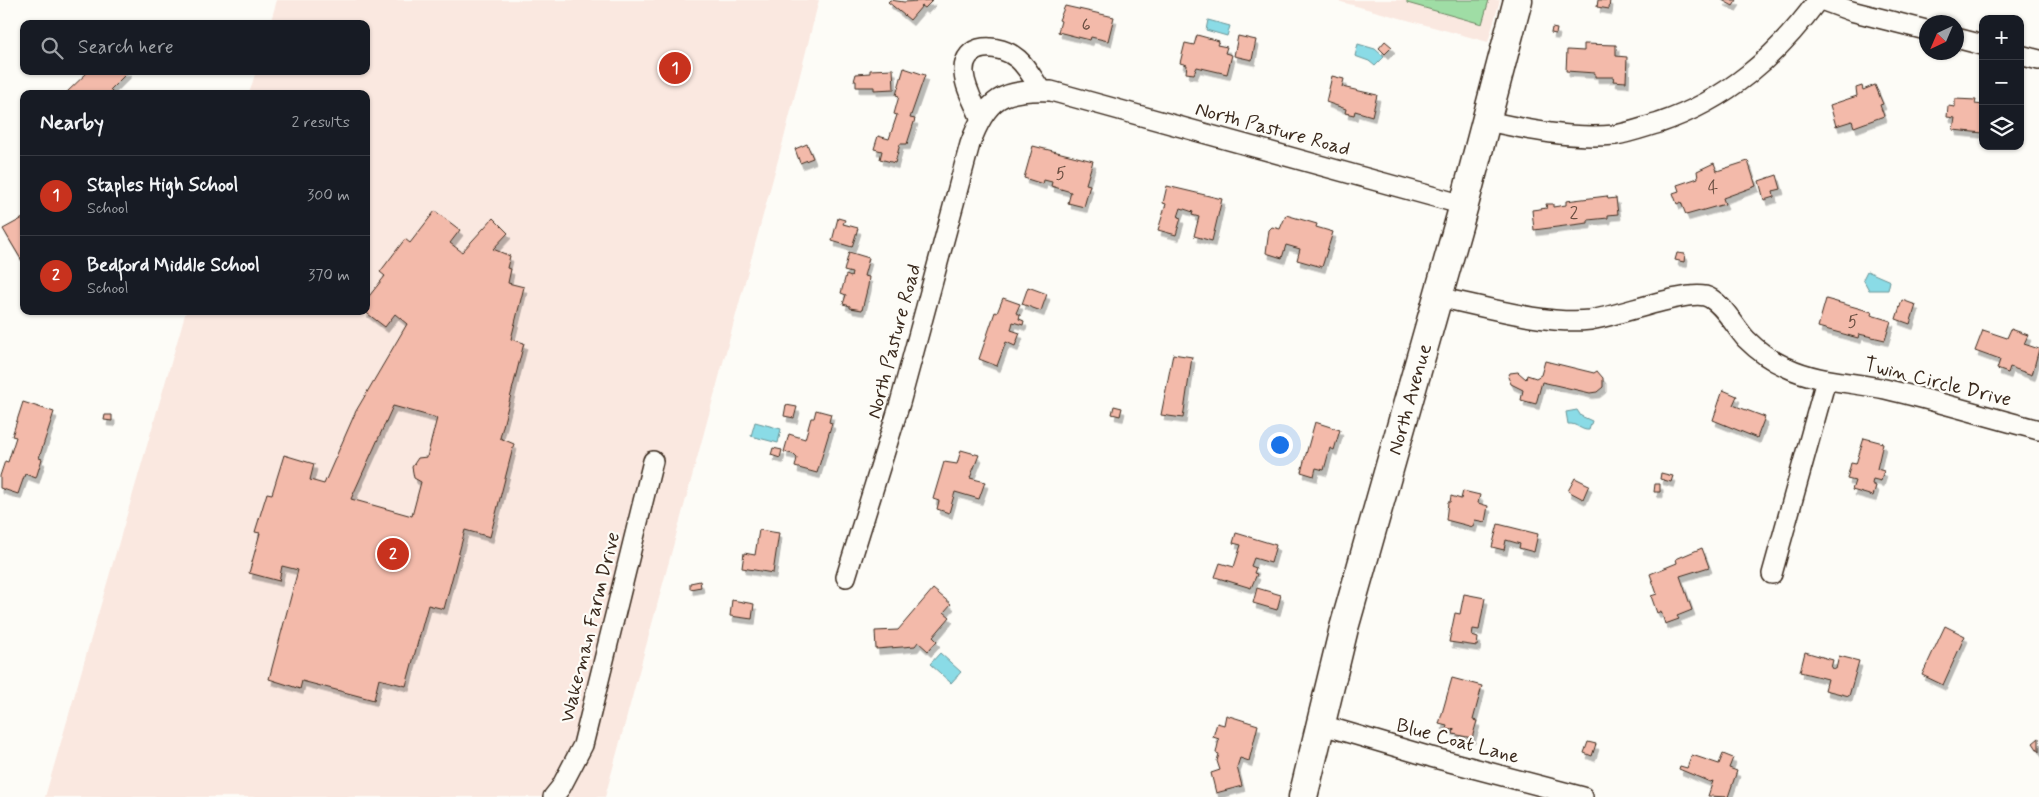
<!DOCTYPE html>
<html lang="en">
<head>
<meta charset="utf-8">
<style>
  body { margin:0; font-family:Mynerve,sans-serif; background:#20242c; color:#f1f3f6 }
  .controls { position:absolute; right:15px; top:15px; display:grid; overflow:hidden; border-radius:10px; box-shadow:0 1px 4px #0004 }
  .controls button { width:45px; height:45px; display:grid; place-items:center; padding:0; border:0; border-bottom:1px solid #363941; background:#171b24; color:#f1f3f6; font:25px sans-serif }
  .compass { position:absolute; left:1919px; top:15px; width:45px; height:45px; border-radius:50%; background:#171b24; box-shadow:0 1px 4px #0004; rotate:224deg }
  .you { position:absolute; left:1279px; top:444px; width:18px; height:18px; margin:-12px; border:4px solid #fff; border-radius:50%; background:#1a73e8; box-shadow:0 0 0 8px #1a73e833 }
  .badge { display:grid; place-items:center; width:32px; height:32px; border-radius:50%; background:#c8321e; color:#fff; font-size:16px; font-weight:700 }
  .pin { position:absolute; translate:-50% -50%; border:2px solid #fff; box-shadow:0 1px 5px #0006 }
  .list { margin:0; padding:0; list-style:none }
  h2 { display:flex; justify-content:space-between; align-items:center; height:65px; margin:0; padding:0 20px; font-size:21px }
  h2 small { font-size:16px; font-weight:400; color:#9ea1a6 }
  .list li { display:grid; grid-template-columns:32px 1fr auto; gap:15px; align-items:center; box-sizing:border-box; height:80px; padding:0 20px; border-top:1px solid #363941 }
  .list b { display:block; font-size:19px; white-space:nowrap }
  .list p { margin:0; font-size:16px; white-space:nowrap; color:#9ea1a6 }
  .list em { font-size:16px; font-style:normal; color:#9ea1a6 }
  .icon { flex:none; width:28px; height:28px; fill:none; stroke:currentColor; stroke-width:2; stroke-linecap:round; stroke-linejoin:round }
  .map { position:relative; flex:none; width:2039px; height:797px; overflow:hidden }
  .search { position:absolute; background:#171b24; box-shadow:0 1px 4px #0004; left:20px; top:20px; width:350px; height:55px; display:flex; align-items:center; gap:12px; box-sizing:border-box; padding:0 18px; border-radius:10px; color:#9ea1a6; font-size:19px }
  .panel { position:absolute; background:#171b24; box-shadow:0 1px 4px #0004; left:20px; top:90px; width:350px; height:225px; border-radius:10px }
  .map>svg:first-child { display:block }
</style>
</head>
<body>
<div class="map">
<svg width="2039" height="797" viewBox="0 0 2039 797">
  <defs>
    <filter id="shadow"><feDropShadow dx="3" dy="5.5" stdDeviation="0" flood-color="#0004"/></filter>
  </defs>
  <rect width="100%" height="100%" fill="#fdfcf7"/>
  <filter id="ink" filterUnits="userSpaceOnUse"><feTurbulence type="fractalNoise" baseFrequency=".02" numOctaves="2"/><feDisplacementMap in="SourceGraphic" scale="10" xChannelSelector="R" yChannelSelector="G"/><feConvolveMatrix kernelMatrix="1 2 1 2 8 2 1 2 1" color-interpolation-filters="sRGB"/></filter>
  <g filter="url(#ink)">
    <path fill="#fae8e0" d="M 277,0 L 819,0 L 784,138 L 605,797 L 45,797 L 186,311 L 366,311 L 366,94 L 249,94 L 256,71 L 366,71 L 366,24 L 270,24 Z
      M 1334,0 L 1500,0 L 1488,42 Z"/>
    <path fill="#9fdda5" stroke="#6d8462" d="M 1407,0 L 1489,0 L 1482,24 L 1407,3 Z"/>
    <path fill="#8adbe6" stroke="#6a9496" d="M 1208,20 L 1230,26 L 1227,36 L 1206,30 Z
      M 1358,44 L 1375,49 L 1384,57 L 1375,66 L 1369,61 L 1355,56 Z
      M 1867,271 L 1890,281 L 1888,290 L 1869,290 L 1863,279 Z
      M 1577,410 L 1581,416 L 1592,421 L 1589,430 C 1581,431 1577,423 1568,424 L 1566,412 Z
      M 755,422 L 781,429 L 778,443 L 751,436 Z
      M 940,653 L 961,672 L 951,683 L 930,664 Z"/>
    <path fill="#f3baaa" stroke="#3b2a1e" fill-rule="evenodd" filter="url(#shadow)" d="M 890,0 L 904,2 L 933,0 L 925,8 L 922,6 L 910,20 L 888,2 Z
      M 1598,0 L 1610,0 L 1609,9 L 1597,7 Z
      M 1722,0 L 1737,0 L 1733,6 Z
      M 1065,6 L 1114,17 L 1108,41 L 1091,37 L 1090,40 L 1058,32 L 1061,21 L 1059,20 Z
      M 1552,28 L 1557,29 L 1556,34 L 1551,33 Z
      M 1197,35 L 1219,41 L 1217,45 L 1227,47 L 1225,53 L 1232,55 L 1227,74 L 1197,67 L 1194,74 L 1186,73 L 1187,65 L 1180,63 L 1185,43 L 1194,45 Z
      M 1238,36 L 1256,40 L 1252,60 L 1234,56 Z
      M 1385,41 L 1392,47 L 1385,54 L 1379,48 Z
      M 1584,44 L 1616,45 L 1616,56 L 1627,57 L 1626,82 L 1613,81 L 1614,77 L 1595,77 L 1595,73 L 1566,71 L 1567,50 L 1584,51 Z
      M 904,68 L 925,75 L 910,118 L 915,119 L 907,144 L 900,144 L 895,163 L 880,159 L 882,151 L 874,149 L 878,136 L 889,139 L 897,115 L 894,114 L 899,96 L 896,95 Z
      M 893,69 L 894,89 L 874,90 L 874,87 L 856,87 L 856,81 L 854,81 L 856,74 L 870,73 L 870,70 Z
      M 89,71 L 129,71 L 110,90 L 114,94 L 69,94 L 67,92 Z
      M 1332,76 L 1344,79 L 1342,87 L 1377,95 L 1372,116 L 1355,111 L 1354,115 L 1345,113 L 1346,109 L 1326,102 Z
      M 1875,85 L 1883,104 L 1880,105 L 1884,116 L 1854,127 L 1852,121 L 1836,126 L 1830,105 L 1857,96 L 1856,88 L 1862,86 L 1863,90 Z
      M 1955,99 L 1976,100 L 1975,104 L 1983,105 L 1983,133 L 1953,130 L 1955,118 L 1947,117 L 1948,106 L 1955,107 Z
      M 807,144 L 813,158 L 800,163 L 795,149 Z
      M 1033,146 L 1093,161 L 1086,184 L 1090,185 L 1084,207 L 1068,203 L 1071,192 L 1051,186 L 1052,182 L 1044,180 L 1043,184 L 1024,178 Z
      M 1748,161 L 1756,186 L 1723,198 L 1725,204 L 1686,215 L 1681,202 L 1677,204 L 1673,193 L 1679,191 L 1677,185 L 1698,178 L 1697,171 L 1714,163 L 1717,171 Z
      M 1777,175 L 1781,189 L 1773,191 L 1774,197 L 1764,200 L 1759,181 Z
      M 1167,186 L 1222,199 L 1212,241 L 1194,236 L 1199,217 L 1192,215 L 1193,212 L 1181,208 L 1178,217 L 1181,218 L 1176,235 L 1158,230 L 1166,204 L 1163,203 Z
      M 1607,196 L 1608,199 L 1616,198 L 1618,214 L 1608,215 L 1608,218 L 1588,220 L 1588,223 L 1534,230 L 1532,210 L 1547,208 L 1546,204 L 1553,204 L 1553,207 L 1566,205 L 1566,201 Z
      M 435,211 L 460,230 L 450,243 L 462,252 L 493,218 L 508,233 L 493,249 L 510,256 L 507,268 L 511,269 L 508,283 L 524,287 L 511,339 L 524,343 L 500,438 L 514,444 L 490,537 L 465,530 L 444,609 L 428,605 L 406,686 L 379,679 L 374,700 L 302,681 L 300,689 L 288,685 L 269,679 L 298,570 L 282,566 L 279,581 L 249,573 L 260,533 L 255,532 L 267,493 L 272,494 L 284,455 L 314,464 L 310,480 L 324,484 L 356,411 L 407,324 L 395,314 L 385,327 L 364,311 L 366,311 L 366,300 L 385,276 L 380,272 L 405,239 L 410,243 ZM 393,406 L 437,418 L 427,457 L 418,458 L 412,467 L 414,478 L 421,482 L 412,516 L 351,499 Z
      M 1286,215 L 1317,224 L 1316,227 L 1333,232 L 1322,267 L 1297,260 L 1300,249 L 1286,245 L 1282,258 L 1266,253 L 1269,230 L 1272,227 L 1280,229 Z
      M 23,218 L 24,260 L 22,261 L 3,229 Z
      M 838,218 L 845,220 L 843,224 L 858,228 L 852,247 L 832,241 Z
      M 849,252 L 869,258 L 864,276 L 869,277 L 868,286 L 862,310 L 850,308 L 850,306 L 843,304 L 846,295 L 841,293 L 846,275 L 851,277 L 852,273 L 844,271 Z
      M 1677,253 L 1685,254 L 1684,262 L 1675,260 Z
      M 1028,287 L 1047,294 L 1041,311 L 1022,304 Z
      M 1003,298 L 1020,304 L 1016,313 L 1020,315 L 1019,319 L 1024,321 L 1023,325 L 1013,322 L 1011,330 L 1020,333 L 1015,346 L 1006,342 L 997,366 L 979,359 L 995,312 L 997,313 Z
      M 1826,299 L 1872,312 L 1871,315 L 1891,321 L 1885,340 L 1859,334 L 1858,338 L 1818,327 Z
      M 1902,300 L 1916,305 L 1910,324 L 1896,319 Z
      M 2011,329 L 2028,335 L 2024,344 L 2039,349 L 2032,375 L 2010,367 L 2008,373 L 1997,369 L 2000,360 L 1975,351 L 1983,330 L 2007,338 Z
      M 1173,354 L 1192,357 L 1183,418 L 1161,415 Z
      M 1545,361 L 1594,373 L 1597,371 L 1603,378 L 1603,387 L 1597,392 L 1590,393 L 1542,382 L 1536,404 L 1521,400 L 1523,390 L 1511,384 L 1508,377 L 1510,373 L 1518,372 L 1526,379 L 1527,375 L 1536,378 L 1541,375 Z
      M 1723,390 L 1737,396 L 1733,405 L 1765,417 L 1757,438 L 1713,420 Z
      M 23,402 L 54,412 L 39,458 L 42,459 L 36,478 L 25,474 L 18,494 L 0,488 L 0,476 L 5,461 L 8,462 L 16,437 L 12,436 Z
      M 786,405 L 797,407 L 794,418 L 784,416 Z
      M 1114,406 L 1122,408 L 1120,416 L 1112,414 Z
      M 816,410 L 831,414 L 829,422 L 832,423 L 817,473 L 795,467 L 797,458 L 793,454 L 784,452 L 789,434 L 805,439 L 811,418 L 814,418 Z
      M 105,415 L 112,415 L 112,421 L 104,420 Z
      M 1315,422 L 1340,430 L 1334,450 L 1330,448 L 1324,470 L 1316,468 L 1314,476 L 1301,472 Z
      M 1864,438 L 1883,443 L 1877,469 L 1884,471 L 1881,481 L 1873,479 L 1872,484 L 1876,486 L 1873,496 L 1852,490 L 1855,481 L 1847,479 L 1851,463 L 1856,464 Z
      M 773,448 L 782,450 L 780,458 L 771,455 Z
      M 961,450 L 979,455 L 970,478 L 985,482 L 979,499 L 955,492 L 949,513 L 937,509 L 939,501 L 933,499 L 944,462 L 957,464 Z
      M 1661,473 L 1673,476 L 1671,482 L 1660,479 Z
      M 1575,478 L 1589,485 L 1583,499 L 1568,491 Z
      M 1655,484 L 1660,484 L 1660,492 L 1654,492 Z
      M 1463,491 L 1480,495 L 1478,503 L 1488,506 L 1485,522 L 1475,520 L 1473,527 L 1446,520 L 1448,502 L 1450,502 L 1451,496 L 1461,499 Z
      M 1498,524 L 1538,534 L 1534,552 L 1519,548 L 1520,544 L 1506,540 L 1504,550 L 1492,547 Z
      M 759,530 L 779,533 L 773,573 L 742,568 L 744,553 L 755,555 Z
      M 1236,533 L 1276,545 L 1271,563 L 1254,558 L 1251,566 L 1256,568 L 1254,573 L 1257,574 L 1251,588 L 1215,577 L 1220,563 L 1234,567 L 1241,545 L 1233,543 Z
      M 1702,548 L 1709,567 L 1680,576 L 1692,610 L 1677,616 L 1679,619 L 1665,624 L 1661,611 L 1657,613 L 1651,596 L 1657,594 L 1650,574 L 1677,563 L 1676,559 Z
      M 700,581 L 701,587 L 690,589 L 690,583 Z
      M 1257,588 L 1281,595 L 1277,610 L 1253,603 Z
      M 933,589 L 951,604 L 944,612 L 950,617 L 933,637 L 937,641 L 928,651 L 918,642 L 915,646 L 876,649 L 875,631 L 898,630 Z
      M 1464,594 L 1485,598 L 1479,630 L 1473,629 L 1472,636 L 1478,638 L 1477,646 L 1449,642 L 1455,613 L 1460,614 Z
      M 732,600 L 754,604 L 752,619 L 730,616 Z
      M 1945,626 L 1965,636 L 1943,685 L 1922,675 Z
      M 1805,652 L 1833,660 L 1831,668 L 1836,669 L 1839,656 L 1859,661 L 1849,696 L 1825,690 L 1828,679 L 1800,672 Z
      M 1452,678 L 1482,686 L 1473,720 L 1477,721 L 1472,738 L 1453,734 L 1454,728 L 1452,730 L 1446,729 L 1447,726 L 1439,724 Z
      M 1226,715 L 1258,725 L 1249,761 L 1240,758 L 1237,767 L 1242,786 L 1216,793 L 1211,773 L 1220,770 L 1217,761 L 1219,754 L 1216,753 L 1219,739 L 1213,737 L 1217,723 L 1224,725 Z
      M 2039,738 L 2039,752 L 2033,743 Z
      M 1588,742 L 1596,744 L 1592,756 L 1584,753 Z
      M 1723,754 L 1733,758 L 1729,768 L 1737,771 L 1728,797 L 1708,796 L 1713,781 L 1710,782 L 1679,769 L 1680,766 L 1687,768 L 1692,755 L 1719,764 Z"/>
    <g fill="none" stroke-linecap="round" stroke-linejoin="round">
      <g stroke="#3b2a1e" stroke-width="22">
        <path id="street" d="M 1821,0 L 1851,11 L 1926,30
          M 1956,38 L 1983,45
          M 2020,55 L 2039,60
          M 980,117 C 974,103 965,88 964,73 C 962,41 1000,43 1018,59 C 1027,67 1034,80 1041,90
          M 1487,121 C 1529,130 1571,139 1615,135 C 1629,133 1645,127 1659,123 C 1727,100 1776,57 1818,0
          M 1437,297 C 1482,306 1545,325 1590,320 C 1619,316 1682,291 1705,296 C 1721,300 1735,327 1746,339 C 1757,350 1772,361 1786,367 C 1817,382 1852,382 1885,389 C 1937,401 1988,417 2039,430
          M 1772,574 L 1826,380
          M 846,577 L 900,403 L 970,144 C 987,98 1002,89 1051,91 L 1464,205
          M 1322,725 L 1431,757 L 1583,797
          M 553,797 L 561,787 L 583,745 L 653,461"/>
      </g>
      <g stroke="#3b2a1e" stroke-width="31">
        <g id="secondary">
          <path id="s1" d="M 1303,797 L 1344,628 L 1464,205 L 1518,0"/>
        </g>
      </g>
      <use href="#street" stroke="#fdfcf7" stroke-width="19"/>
      <use href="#secondary" stroke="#fdfcf7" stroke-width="28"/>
    </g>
  </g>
  <g text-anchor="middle" stroke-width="4.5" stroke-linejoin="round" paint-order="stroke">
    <g font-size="18" fill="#694e41">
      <text x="1086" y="30">6</text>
      <text x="1061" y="179">5</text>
      <text x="1713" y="193">4</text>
      <text x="1574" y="218">2</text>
      <text x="1853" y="327">5</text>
    </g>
    <g font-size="20" fill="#3b2a1e" stroke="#fdfcf7">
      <text transform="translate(1273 128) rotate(15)" y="7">North Pasture Road</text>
      <text transform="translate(893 341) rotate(-75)" y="7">North Pasture Road</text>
      <text transform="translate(1938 381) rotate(14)" y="7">Twin Circle Drive</text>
      <text dy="7" stroke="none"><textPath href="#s1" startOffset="412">North Avenue</textPath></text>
      <text transform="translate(589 627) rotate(-76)" y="7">Wakeman Farm Drive</text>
      <text transform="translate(1458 740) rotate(15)" y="7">Blue Coat Lane</text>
    </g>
  </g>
</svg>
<div class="controls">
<button>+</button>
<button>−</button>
<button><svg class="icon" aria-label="layers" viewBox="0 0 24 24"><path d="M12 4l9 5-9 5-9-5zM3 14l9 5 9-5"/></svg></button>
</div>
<svg class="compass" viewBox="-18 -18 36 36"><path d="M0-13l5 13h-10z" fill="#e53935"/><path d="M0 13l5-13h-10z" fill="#9ea1a6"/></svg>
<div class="you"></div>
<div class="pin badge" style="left:675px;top:68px">1</div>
<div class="pin badge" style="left:393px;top:554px">2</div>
<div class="search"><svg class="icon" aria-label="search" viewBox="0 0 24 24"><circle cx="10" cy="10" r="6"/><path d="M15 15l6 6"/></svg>Search here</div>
<section class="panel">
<h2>Nearby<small>2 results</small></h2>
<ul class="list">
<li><span class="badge">1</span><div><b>Staples High School</b><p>School</p></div><em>300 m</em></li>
<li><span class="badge">2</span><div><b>Bedford Middle School</b><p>School</p></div><em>370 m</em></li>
</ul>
</section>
</div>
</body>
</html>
